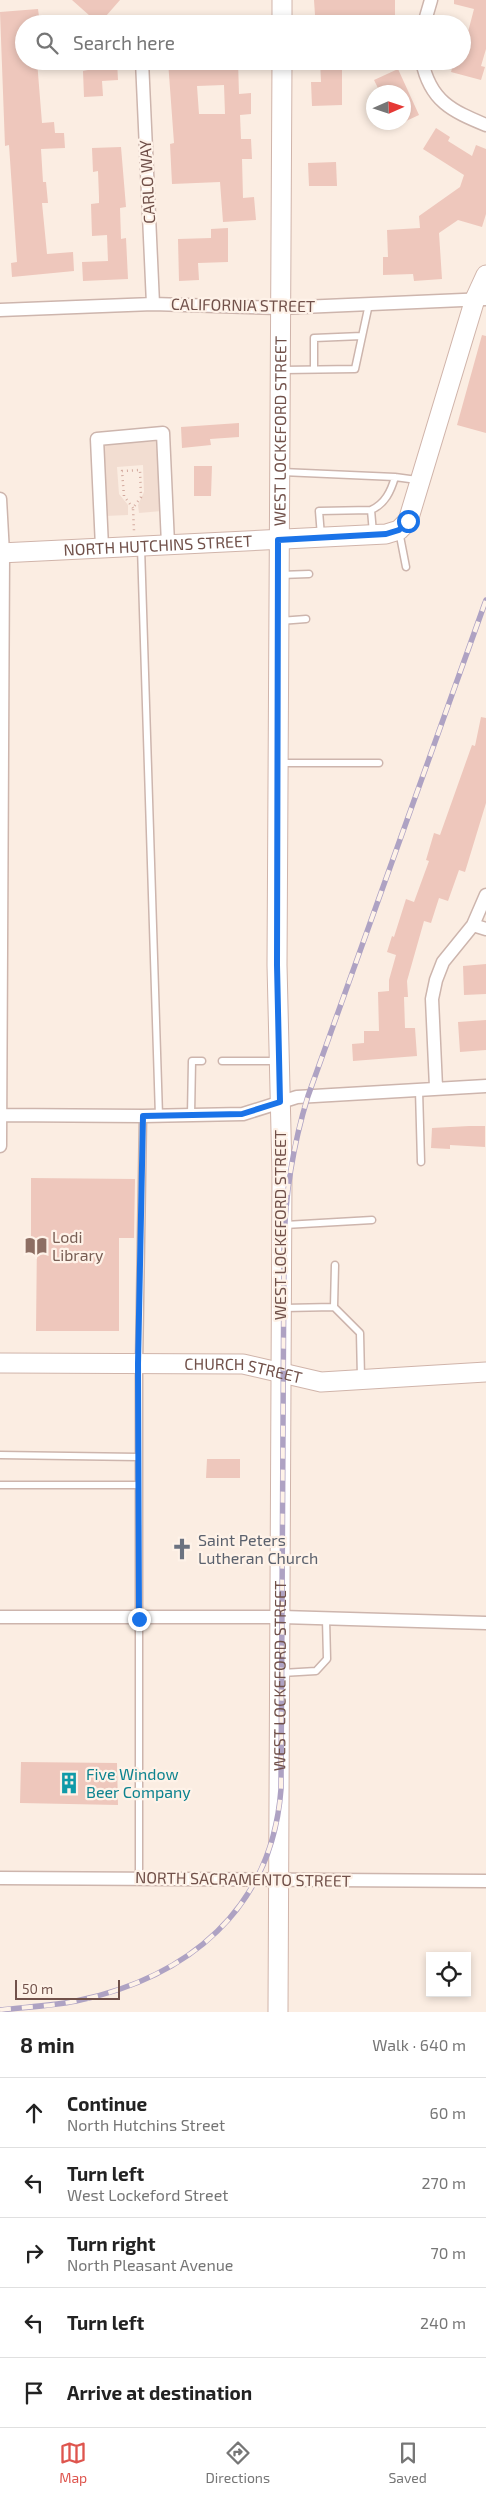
<!DOCTYPE html>
<html lang="en">
<head>
<meta charset="utf-8">
<style>
  body { margin:0; font-family:"Exo 2",sans-serif; background:#f2f2f2; color:#222 }
  .controls { position:absolute; right:15px; bottom:15px; display:grid; overflow:hidden; border-radius:0px; box-shadow:0 2px 8px #0003 }
  .controls button { width:45px; height:45px; display:grid; place-items:center; padding:0; border:0; border-bottom:1px solid #e0e0e0; background:#fff; color:#222; font:25px sans-serif }
  .compass { position:absolute; left:366px; top:85px; width:45px; height:45px; border-radius:50%; background:#fff; box-shadow:0 2px 8px #0003; rotate:87deg }
  .scale { position:absolute; left:15px; bottom:12px; width:105px; box-sizing:border-box; padding-left:5px; border:2px solid #71514a; border-top:0; font-size:14px; line-height:18px; white-space:nowrap; color:#71514a; -webkit-text-stroke:4px #fef2e8; paint-order:stroke }
  .stop { position:absolute; width:15px; height:15px; margin:-11px; border:4px solid #1a73e8; border-radius:50%; background:#fff }
  .stop.end { background:#1a73e8; border-color:#fff; box-shadow:0 1px 5px #0008 }
  .list { margin:0; padding:0; list-style:none }
  h2 { display:flex; justify-content:space-between; align-items:center; height:65px; margin:0; padding:0 20px; font-size:21px }
  h2 small { font-size:16px; font-weight:400; color:#767676 }
  .list li { display:grid; grid-template-columns:32px 1fr auto; gap:15px; align-items:center; box-sizing:border-box; height:70px; padding:0 20px; border-top:1px solid #e0e0e0 }
  .list b { display:block; font-size:19px; white-space:nowrap }
  .list p { margin:0; font-size:16px; white-space:nowrap; color:#767676 }
  .list em { font-size:16px; font-style:normal; color:#767676 }
  .icon { flex:none; width:28px; height:28px; fill:none; stroke:currentColor; stroke-width:2; stroke-linecap:round; stroke-linejoin:round }
  .map { position:relative; flex:none; width:486px; height:2012px; overflow:hidden }
  .search { position:absolute; background:#fff; box-shadow:0 2px 8px #0003; left:15px; right:15px; top:15px; height:55px; display:flex; align-items:center; gap:12px; box-sizing:border-box; padding:0 18px; border-radius:28px; color:#767676; font-size:19px }
  .sheet { height:415px; background:#fff }
  nav { display:flex; justify-content:space-around; align-items:center; box-sizing:border-box; height:70px; border-top:1px solid #e0e0e0; background:#fff; font-size:14px; color:#767676 }
  nav a { display:grid; justify-items:center; gap:2px }
  nav .on { color:#de554e }
  .map>svg:first-child { display:block }
</style>
</head>
<body>
<div class="map">
<svg width="486" height="2012" viewBox="0 0 486 2012">
  <rect width="100%" height="100%" fill="#fbede2"/>
  <path fill="#f2ddd1" d="M 157,441 L 162,511 L 139,513 L 138,505 L 144,492 L 143,465 L 117,467 L 119,494 L 128,505 L 128,515 L 105,516 L 102,445 Z"/>
  <path fill="#eec7bc" fill-rule="evenodd" d="M 72,0 L 120,0 L 99,24 Z
    M 314,0 L 395,0 L 395,24 L 368,24 L 368,20 L 318,24 L 318,15 L 315,15 Z
    M 454,0 L 486,0 L 486,49 L 481,66 L 485,67 L 481,80 L 451,72 L 454,61 L 462,61 L 462,30 L 468,32 L 474,9 L 454,4 Z
    M 38,9 L 40,24 L 24,24 L 24,61 L 37,61 L 42,123 L 54,122 L 55,133 L 64,133 L 65,148 L 41,149 L 43,182 L 46,182 L 48,203 L 42,203 L 47,254 L 73,252 L 74,271 L 12,277 L 11,263 L 17,262 L 9,145 L 5,146 L 0,12 Z
    M 88,61 L 117,61 L 118,80 L 102,81 L 103,96 L 84,97 L 83,71 L 88,70 Z
    M 168,61 L 188,61 L 188,69 L 214,68 L 214,61 L 238,61 L 239,94 L 251,93 L 251,114 L 240,115 L 241,139 L 251,139 L 252,159 L 242,159 L 243,198 L 254,197 L 256,220 L 223,222 L 220,182 L 172,184 L 170,144 L 174,143 ZM 224,85 L 225,114 L 199,114 L 197,86 Z
    M 320,61 L 342,61 L 342,105 L 312,106 L 311,82 L 321,82 Z
    M 398,69 L 419,115 L 404,122 L 404,92 L 380,92 L 374,80 Z
    M 436,128 L 450,137 L 448,141 L 472,156 L 476,145 L 486,149 L 486,214 L 482,227 L 458,220 L 439,233 L 442,279 L 414,281 L 413,274 L 383,275 L 383,257 L 388,257 L 387,230 L 420,228 L 419,216 L 460,187 L 464,175 L 423,149 Z
    M 121,147 L 126,207 L 120,208 L 121,239 L 126,238 L 128,279 L 83,281 L 82,262 L 108,261 L 107,235 L 92,236 L 91,204 L 99,203 L 99,197 L 98,171 L 93,172 L 92,148 Z
    M 336,162 L 337,186 L 309,186 L 308,163 Z
    M 228,228 L 228,262 L 198,263 L 199,280 L 179,281 L 178,239 L 211,238 L 211,229 Z
    M 482,335 L 486,336 L 486,433 L 457,425 Z
    M 239,423 L 239,437 L 210,439 L 211,445 L 182,448 L 181,427 Z
    M 194,466 L 212,466 L 211,496 L 194,496 Z
    M 481,717 L 486,718 L 486,803 L 465,872 L 459,870 L 448,901 L 439,898 L 431,923 L 424,921 L 407,981 L 408,997 L 404,997 L 405,1028 L 415,1028 L 417,1056 L 353,1061 L 352,1044 L 364,1043 L 364,1031 L 379,1031 L 378,992 L 389,991 L 389,980 L 396,955 L 387,952 L 392,936 L 394,937 L 406,899 L 414,902 L 429,861 L 426,860 L 434,833 L 440,835 L 472,745 L 475,746 Z
    M 486,964 L 486,994 L 464,995 L 463,966 Z
    M 486,1020 L 486,1050 L 460,1052 L 458,1022 Z
    M 469,1126 L 485,1126 L 485,1147 L 450,1145 L 450,1149 L 431,1148 L 432,1128 Z
    M 31,1178 L 135,1179 L 134,1238 L 119,1238 L 119,1331 L 36,1331 L 37,1238 L 31,1238 Z
    M 207,1459 L 240,1459 L 240,1478 L 206,1478 Z
    M 21,1762 L 117,1763 L 118,1805 L 20,1803 Z"/>
  <g fill="none" stroke-linecap="round" stroke-linejoin="round">
    <g stroke="#cdb5ad" stroke-width="9">
      <path id="lane" d="M 314,369 L 314,338 L 362,336
        M 283,370 L 355,369 L 369,304
        M 282,472 L 395,477 L 417,480
        M 399,531 L 406,567
        M 373,533 L 371,510 C 385,504 391,491 395,477
        M 321,536 L 319,511 L 371,510
        M 141,547 L 159,1116
        M 280,575 L 309,574
        M 280,621 L 306,619
        M 280,763 L 379,763
        M 222,1061 L 278,1061
        M 419,1090 L 421,1162
        M 191,1115 L 192,1061 L 202,1061
        M 285,1225 L 372,1220
        M 334,1307 L 335,1265
        M 284,1308 L 334,1307 L 360,1333 L 361,1378
        M 0,1455 L 138,1457
        M 0,1485 L 138,1485
        M 282,1673 L 316,1671 L 327,1659 L 326,1619
        M 139,1877 L 139,1364 L 143,1116"/>
    </g>
    <g stroke="#cdb5ad" stroke-width="15">
      <path id="street" d="M 424,24 L 431,0
        M 142,61 L 153,304
        M 422,61 C 430,101 452,111 486,125
        M 0,310 L 153,304 L 279,308 L 486,299
        M 0,499 L 3,553 L 0,1146
        M 102,547 L 97,439 L 163,433 L 168,544
        M 473,925 L 486,929
        M 436,1087 L 432,999 L 436,980 L 443,962 L 473,925 L 486,895
        M 0,1115 L 143,1116 L 243,1114 L 297,1097 L 486,1086
        M 0,1617 L 282,1617 L 486,1623
        M 0,1878 L 486,1881"/>
    </g>
    <g stroke="#d0b4aa" stroke-width="21">
      <g id="secondary">
        <path d="M 282,0 L 282,24"/>
        <path id="s1" d="M 0,553 L 386,534 L 399,530 L 408,521 L 475,299 L 486,275"/>
        <path id="s2" d="M 0,1363 L 243,1364 L 321,1382 L 486,1372"/>
        <path id="s3" d="M 278,2012 L 282,1172 L 277,965 L 282,61"/>
      </g>
    </g>
    <path stroke="#d3aa9f" stroke-width="2.5" stroke-dasharray="1 4" stroke-linecap="butt" d="M 133,508 L 124,496 L 122,471 L 140,470 L 141,497 L 133,508 L 134,531"/>
    <use href="#lane" stroke="#fff" stroke-width="6"/>
    <use href="#street" stroke="#fff" stroke-width="12"/>
    <use href="#secondary" stroke="#fff" stroke-width="19"/>
    <g stroke="#aea2c3" stroke-width="5.5">
      <path id="rail" d="M 0,2010 C 25,2007 51,2006 76,2001 C 188,1978 272,1909 281,1789 L 284,1246 C 285,1194 293,1145 308,1096 L 486,600"/>
    </g>
    <use href="#rail" stroke="#fef2e8" stroke-width="4" stroke-dasharray="11" stroke-linecap="butt"/>
  </g>
  <g fill="none" stroke-linecap="round" stroke-linejoin="round">
    <path stroke="#1a73e8" stroke-width="6" d="M 139,1619 L 138,1364 L 143,1116 L 242,1114 L 280,1102 L 277,965 L 278,540 L 386,534 L 399,530 L 408,521"/>
  </g>
  <defs>
    <g id="library-bare" transform="scale(1.725)"><path d="M-6-4Q-3-5.5-.7-3.5V5Q-3 3-6 4ZM6-4Q3-5.5 .7-3.5V5Q3 3 6 4Z" fill="#8d6e63" stroke="#fef2e8" stroke-width="2.5" paint-order="stroke"/></g>
    <g id="church-bare" transform="scale(1.725)"><path d="M-1.2-6h2.4v3.5h3.3v2.4h-3.3V6h-2.4V-.1h-3.3v-2.4h3.3Z" fill="#6b7280" stroke="#fef2e8" stroke-width="2.5" paint-order="stroke"/></g>
    <g id="building-bare" transform="scale(1.725)"><path d="M-4-6H4V6H1V3H-1V6H-4ZM-2.5-4.3h1.7v1.8h-1.7ZM.8-4.3h1.7v1.8H.8ZM-2.5-1h1.7V.8h-1.7ZM.8-1h1.7V.8H.8Z" fill="#0f9aa8" stroke="#fef2e8" stroke-width="2.5" paint-order="stroke"/></g>
  </defs>
  <g fill-rule="evenodd">
    <use href="#library-bare" x="36" y="1246"/>
    <use href="#church-bare" x="182" y="1549"/>
    <use href="#building-bare" x="69" y="1783"/>
  </g>
  <g text-anchor="middle" stroke-width="4.5" stroke-linejoin="round" paint-order="stroke">
    <g font-size="16" fill="#71514a" stroke="#fef2e8">
      <text transform="translate(147 182) rotate(-93)" y="6">CARLO WAY</text>
      <text transform="translate(243 305) rotate(1)" y="6">CALIFORNIA STREET</text>
      <text dy="6" stroke="none"><textPath href="#s3" startOffset="1581">WEST LOCKEFORD STREET</textPath></text>
      <text dy="6" stroke="none"><textPath href="#s1" startOffset="158">NORTH HUTCHINS STREET</textPath></text>
      <text transform="translate(280 1225) rotate(-90)" y="6">WEST LOCKEFORD STREET</text>
      <text dy="6" stroke="none"><textPath href="#s2" startOffset="244">CHURCH STREET</textPath></text>
      <text dy="6" stroke="none"><textPath href="#s3" startOffset="336">WEST LOCKEFORD STREET</textPath></text>
      <text transform="translate(243 1879) rotate(1)" y="6">NORTH SACRAMENTO STREET</text>
    </g>
    <g font-size="16" fill="#785e54" stroke="#fef2e8" text-anchor="start">
      <text x="52" y="1243">Lodi<tspan x="52" dy="18">Library</tspan></text>
    </g>
    <g font-size="16" fill="#5b616d" stroke="#fef2e8" text-anchor="start">
      <text x="198" y="1546">Saint Peters<tspan x="198" dy="18">Lutheran Church</tspan></text>
    </g>
    <g font-size="16" fill="#0d838f" stroke="#fef2e8" text-anchor="start">
      <text x="86" y="1780">Five Window<tspan x="86" dy="18">Beer Company</tspan></text>
    </g>
  </g>
</svg>
<div class="controls">
<button><svg class="icon" aria-label="locate" viewBox="0 0 24 24"><circle cx="12" cy="12" r="6"/><path d="M12 2v4M12 18v4M2 12h4M18 12h4"/></svg></button>
</div>
<svg class="compass" viewBox="-18 -18 36 36"><path d="M0-13l5 13h-10z" fill="#e53935"/><path d="M0 13l5-13h-10z" fill="#767676"/></svg>
<div class="scale">50 m</div>
<div class="stop" style="left:408px;top:521px"></div>
<div class="stop end" style="left:139px;top:1619px"></div>
<div class="search"><svg class="icon" aria-label="search" viewBox="0 0 24 24"><circle cx="10" cy="10" r="6"/><path d="M15 15l6 6"/></svg>Search here</div>
</div>
<section class="sheet">
<h2>8 min<small>Walk · 640 m</small></h2>
<ul class="list">
<li><svg class="icon" aria-label="ahead" viewBox="0 0 24 24"><path d="M12 20V5M6 11l6-6 6 6"/></svg><div><b>Continue</b><p>North Hutchins Street</p></div><em>60 m</em></li>
<li><svg class="icon" aria-label="left" viewBox="0 0 24 24"><path d="M17 20v-9H6M10 6l-5 5 5 5"/></svg><div><b>Turn left</b><p>West Lockeford Street</p></div><em>270 m</em></li>
<li><svg class="icon" aria-label="right" viewBox="0 0 24 24"><path d="M7 20v-9h11M14 6l5 5-5 5"/></svg><div><b>Turn right</b><p>North Pleasant Avenue</p></div><em>70 m</em></li>
<li><svg class="icon" aria-label="left" viewBox="0 0 24 24"><path d="M17 20v-9H6M10 6l-5 5 5 5"/></svg><div><b>Turn left</b></div><em>240 m</em></li>
<li><svg class="icon" aria-label="arrive" viewBox="0 0 24 24"><path d="M6 21V4h12l-3 4 3 4H6"/></svg><div><b>Arrive at destination</b></div></li>
</ul>
</section>
<nav>
<a class="on"><svg class="icon" aria-label="map" viewBox="0 0 24 24"><path d="M3 6l6-2 6 2 6-2v14l-6 2-6-2-6 2zM9 4v14M15 6v14"/></svg>Map</a>
<a><svg class="icon" aria-label="directions" viewBox="0 0 24 24"><path d="M12 3l9 9-9 9-9-9zM9 14v-3h6M13 9l2 2-2 2"/></svg>Directions</a>
<a><svg class="icon" aria-label="saved" viewBox="0 0 24 24"><path d="M7 4h10v16l-5-4-5 4z"/></svg>Saved</a>
</nav>
</body>
</html>
